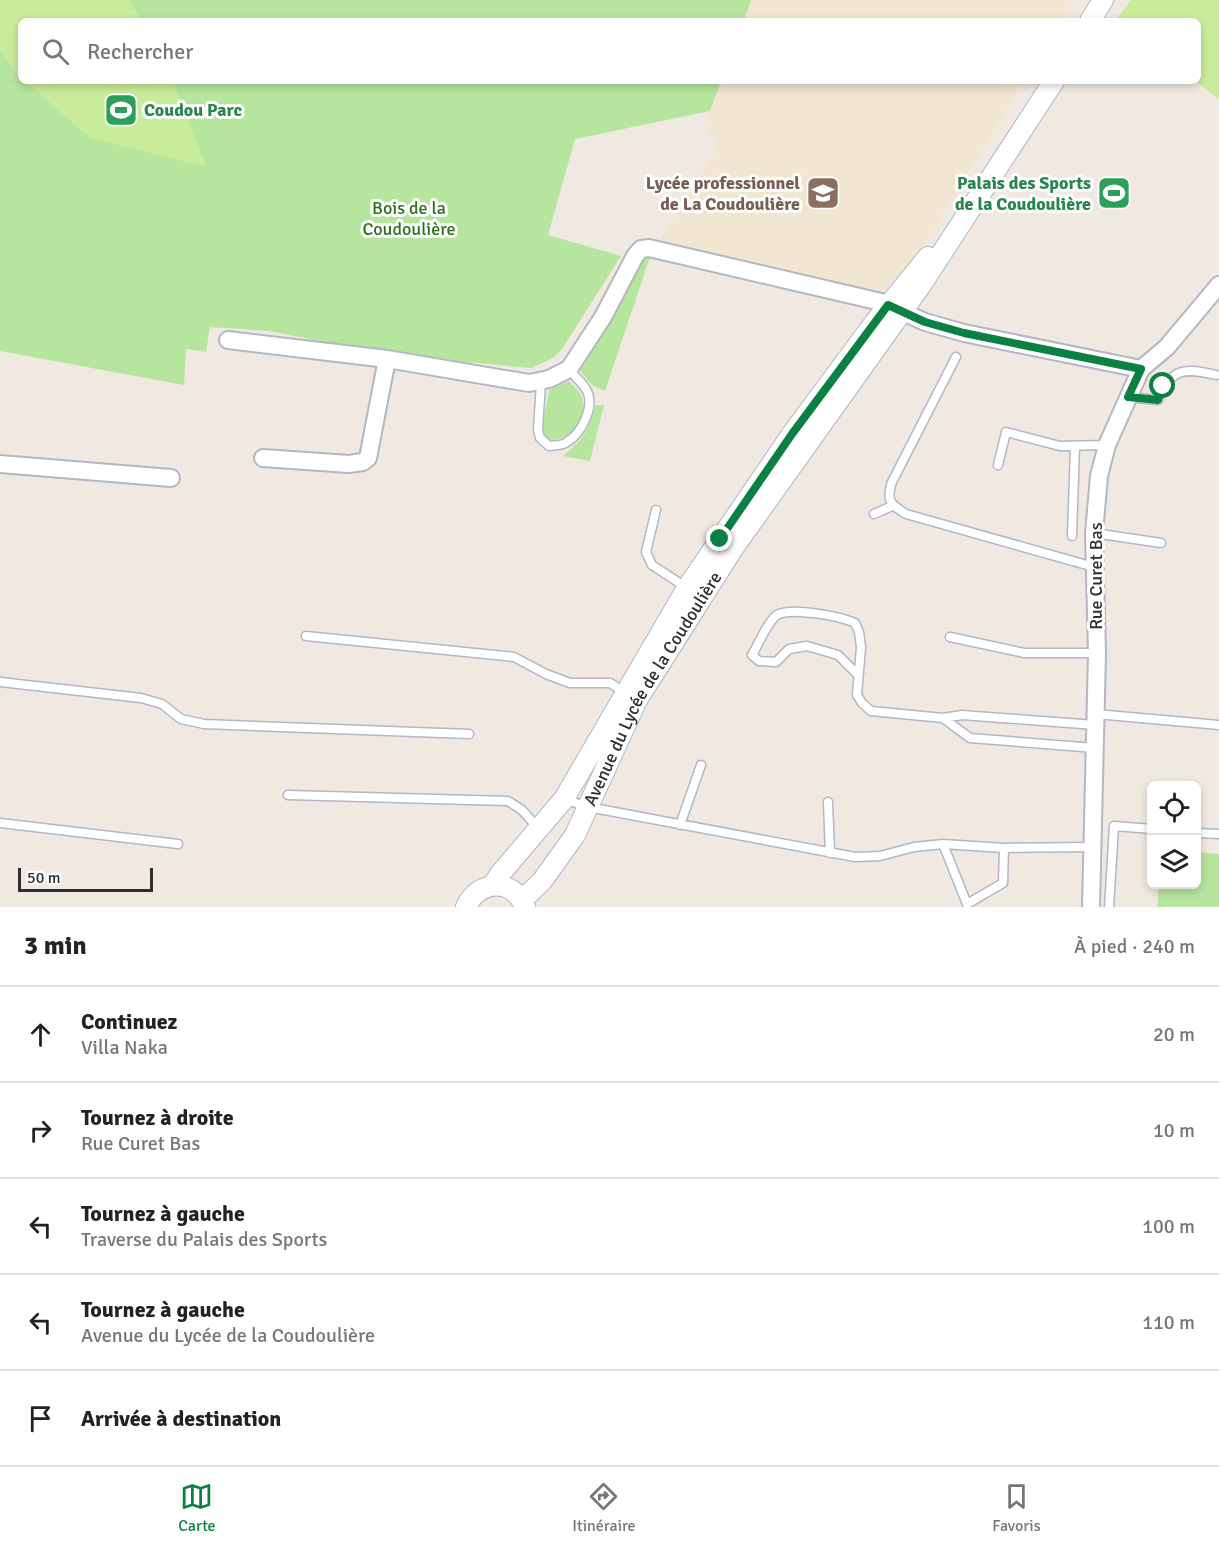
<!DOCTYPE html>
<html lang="fr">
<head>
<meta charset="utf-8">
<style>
  body { margin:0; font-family:Signika,sans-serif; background:#f6f6f6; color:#222 }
  .controls { position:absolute; right:18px; bottom:18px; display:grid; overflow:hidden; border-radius:9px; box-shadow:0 3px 9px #0003 }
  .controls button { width:54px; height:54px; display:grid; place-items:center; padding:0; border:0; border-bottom:2px solid #e0e0e0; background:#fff; color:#222; font:30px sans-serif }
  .scale { position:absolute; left:18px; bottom:15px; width:135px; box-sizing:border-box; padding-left:6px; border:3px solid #2e2e2e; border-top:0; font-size:16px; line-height:21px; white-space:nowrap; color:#2e2e2e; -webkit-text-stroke:4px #fff; paint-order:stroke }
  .stop { position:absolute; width:18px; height:18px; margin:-14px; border:4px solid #0b8043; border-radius:50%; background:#fff }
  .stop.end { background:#0b8043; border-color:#fff; box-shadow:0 2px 6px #0008 }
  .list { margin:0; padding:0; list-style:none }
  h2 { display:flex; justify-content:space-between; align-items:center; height:78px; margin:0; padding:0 24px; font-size:26px }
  h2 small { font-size:20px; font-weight:400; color:#767676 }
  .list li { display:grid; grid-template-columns:39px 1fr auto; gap:18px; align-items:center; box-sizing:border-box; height:96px; padding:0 24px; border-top:2px solid #e0e0e0 }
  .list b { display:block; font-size:22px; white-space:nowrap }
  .list p { margin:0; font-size:20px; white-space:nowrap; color:#767676 }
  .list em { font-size:20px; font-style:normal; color:#767676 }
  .icon { flex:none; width:33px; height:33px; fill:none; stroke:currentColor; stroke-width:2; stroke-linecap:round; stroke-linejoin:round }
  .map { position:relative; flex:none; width:1219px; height:907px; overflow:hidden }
  .search { position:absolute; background:#fff; box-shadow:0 3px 9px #0003; left:18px; right:18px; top:18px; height:66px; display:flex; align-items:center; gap:15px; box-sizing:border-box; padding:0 21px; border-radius:9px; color:#767676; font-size:22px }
  .sheet { height:558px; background:#fff }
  nav { display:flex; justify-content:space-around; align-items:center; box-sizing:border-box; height:84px; border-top:2px solid #e0e0e0; background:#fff; font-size:16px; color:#767676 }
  nav a { display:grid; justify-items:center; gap:3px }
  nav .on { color:#0b8043 }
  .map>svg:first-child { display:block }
</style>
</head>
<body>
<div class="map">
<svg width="1219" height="907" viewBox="0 0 1219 907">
  <rect width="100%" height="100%" fill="#efe9e1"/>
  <path fill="#f0e6d1" d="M 751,0 L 1073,0 L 1060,21 L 744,21 Z
    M 721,81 L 1024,81 L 903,280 L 884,294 L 660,241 L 719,145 L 704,126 Z"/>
  <path fill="#b6e59e" d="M 0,0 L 751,0 L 744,21 L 21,21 L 21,81 L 721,81 L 710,111 L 575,139 L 548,235 L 621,256 L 562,349 L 553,358 L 531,368 L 398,356 L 269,331 L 210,327 L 206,352 L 186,349 L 184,385 L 0,351 Z
    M 650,257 L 605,391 L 592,385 L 580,371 L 608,326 L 643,258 Z
    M 569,381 C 572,385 579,390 581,395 C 591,416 570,444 547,439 L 542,430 L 549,390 Z
    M 596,405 L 604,405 L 590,461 L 563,456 C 585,437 588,432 596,405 Z
    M 1197,852 L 1219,854 L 1219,907 L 1157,907 L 1159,885 L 1196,885 Z"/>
  <path fill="#c9ec9a" d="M 0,0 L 130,0 L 141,21 L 21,21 L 21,77 L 13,70 L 0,50 Z
    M 1131,0 L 1219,0 L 1219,99 L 1195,81 L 1198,81 L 1198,21 L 1115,21 Z
    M 25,81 L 173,81 L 206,167 L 90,138 Z"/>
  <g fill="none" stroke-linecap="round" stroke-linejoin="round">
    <g stroke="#b4b7c1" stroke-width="11">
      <path id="service" d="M 956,357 L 892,482 C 886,501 890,504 906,514 L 1094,567
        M 541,382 L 538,430 L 540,438 L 549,446 C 555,445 562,446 567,442 C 581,434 595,407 587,391 C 583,383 574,376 569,369
        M 1128,397 L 1158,400 C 1171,367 1185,368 1216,375
        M 998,465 L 1006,432 L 1060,446 L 1107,445
        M 656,510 L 646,552 L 652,565 L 687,588
        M 874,514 L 892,506
        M 1094,533 L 1161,543
        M 1072,536 L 1075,446
        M 306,636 L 514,657 L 546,674 L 570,683 L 610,683 L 626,693
        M 950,637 L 1024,653 L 1097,653
        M 858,675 L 838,655 L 807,646 L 789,649 L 776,662 L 759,661 L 752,655 C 758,645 768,621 777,615 C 791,607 840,616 855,623 L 859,632 L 861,647 L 857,695 L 862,703 L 871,711 L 943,718 L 962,715 L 1095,725
        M 0,682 L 141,698 L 162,704 L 181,719 L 204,724 L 469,734
        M 1096,714 L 1219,725
        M 943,718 L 970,738 L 1095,748
        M 288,795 L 508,801 L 522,810 L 538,828
        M 564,799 L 588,807 L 855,857 L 880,856 L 914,847 L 943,844 L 1004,848 L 1093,847
        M 828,802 L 830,853
        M 0,823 L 178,844
        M 680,825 L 701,765
        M 1196,833 L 1219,834
        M 943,844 L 967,904 L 1003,883 L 1004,848
        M 1109,907 L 1114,826 L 1152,829"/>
    </g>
    <g stroke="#b4b7c1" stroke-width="20">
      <path id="minor" d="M 228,340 L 387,359 L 529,383 L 549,379 L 569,369 L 603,317 L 635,256 L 641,249 L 649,248 L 881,302 L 925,322 L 964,333 L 1141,369
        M 263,458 L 349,464 L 363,462 L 368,458 L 387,359
        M 0,464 L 171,478
        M 1091,907 L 1097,653 L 1094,533 L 1099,476 L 1107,445 L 1141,369 L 1167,347 L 1219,285"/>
    </g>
    <g stroke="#b4b7c1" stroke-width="22">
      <g id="tertiary">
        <path d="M 1090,21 L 1103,0"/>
        <path d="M 493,885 L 500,874 L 564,799 L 687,588 L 792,434 L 875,322 L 928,257"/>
        <path id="s1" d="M 522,900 L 542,881 L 575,835 L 637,700 L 734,547 L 921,285 L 1054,81"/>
        <path d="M 466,907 C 479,879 513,878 525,907"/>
      </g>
    </g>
    <use href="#service" stroke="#fff" stroke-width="8"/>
    <use href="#minor" stroke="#fff" stroke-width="16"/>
    <use href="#tertiary" stroke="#fff" stroke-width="20"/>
  </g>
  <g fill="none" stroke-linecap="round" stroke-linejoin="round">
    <path stroke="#0b8043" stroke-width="8" d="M 720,539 L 792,434 L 888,305 L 925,322 L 964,333 L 1141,369 L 1128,397 L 1158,400 L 1163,386"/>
  </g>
  <defs>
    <g id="stadium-square" transform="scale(1.725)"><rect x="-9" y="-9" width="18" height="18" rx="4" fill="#2e9e5b" stroke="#fff"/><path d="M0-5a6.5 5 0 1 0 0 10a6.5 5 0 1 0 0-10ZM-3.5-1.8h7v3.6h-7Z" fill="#fff"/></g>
    <g id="school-square" transform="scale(1.725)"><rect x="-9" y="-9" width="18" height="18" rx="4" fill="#8d6e63" stroke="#fff"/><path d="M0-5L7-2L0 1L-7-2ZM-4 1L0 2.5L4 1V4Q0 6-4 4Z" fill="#fff"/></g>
  </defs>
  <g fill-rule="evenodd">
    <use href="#stadium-square" x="121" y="110"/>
    <use href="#school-square" x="823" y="193"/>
    <use href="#stadium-square" x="1114" y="193"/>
  </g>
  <g text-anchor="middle" stroke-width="6" stroke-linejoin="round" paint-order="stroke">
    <g font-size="18" font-weight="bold" fill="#27864d" stroke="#fff" text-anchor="start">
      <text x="144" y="116">Coudou Parc</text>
      <text x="1091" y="189" text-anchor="end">Palais des Sports<tspan x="1091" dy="21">de la Coudoulière</tspan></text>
    </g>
    <g font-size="18" font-weight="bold" fill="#785e54" stroke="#fff" text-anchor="end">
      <text x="800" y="189">Lycée professionnel<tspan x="800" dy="21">de La Coudoulière</tspan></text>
    </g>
    <g font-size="18" fill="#2c6e1b" stroke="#fff">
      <text x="409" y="214">Bois de la<tspan x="409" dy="21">Coudoulière</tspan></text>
    </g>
    <g font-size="18" fill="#2e2e2e" stroke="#fff">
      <text transform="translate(1096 576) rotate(-90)" y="6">Rue Curet Bas</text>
      <text dy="6" stroke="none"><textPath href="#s1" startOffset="250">Avenue du Lycée de la Coudoulière</textPath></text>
    </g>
  </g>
</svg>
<div class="controls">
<button><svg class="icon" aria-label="locate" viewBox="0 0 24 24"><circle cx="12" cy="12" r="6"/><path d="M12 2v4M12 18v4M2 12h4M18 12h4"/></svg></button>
<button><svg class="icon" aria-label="layers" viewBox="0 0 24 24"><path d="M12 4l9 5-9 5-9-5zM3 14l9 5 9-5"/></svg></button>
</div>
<div class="scale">50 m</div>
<div class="stop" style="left:1163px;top:386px"></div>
<div class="stop end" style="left:720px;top:539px"></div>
<div class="search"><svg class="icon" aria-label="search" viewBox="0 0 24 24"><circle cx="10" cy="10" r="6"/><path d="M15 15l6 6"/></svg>Rechercher</div>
</div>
<section class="sheet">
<h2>3 min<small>À pied · 240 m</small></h2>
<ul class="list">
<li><svg class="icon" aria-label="ahead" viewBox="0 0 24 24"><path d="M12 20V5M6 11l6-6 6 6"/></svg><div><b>Continuez</b><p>Villa Naka</p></div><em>20 m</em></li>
<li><svg class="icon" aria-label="right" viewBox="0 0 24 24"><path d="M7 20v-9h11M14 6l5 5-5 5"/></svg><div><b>Tournez à droite</b><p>Rue Curet Bas</p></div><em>10 m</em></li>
<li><svg class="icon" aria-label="left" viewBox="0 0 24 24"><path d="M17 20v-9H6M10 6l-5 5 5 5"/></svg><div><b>Tournez à gauche</b><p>Traverse du Palais des Sports</p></div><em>100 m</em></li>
<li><svg class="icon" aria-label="left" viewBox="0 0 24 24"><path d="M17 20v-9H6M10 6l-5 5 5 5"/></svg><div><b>Tournez à gauche</b><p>Avenue du Lycée de la Coudoulière</p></div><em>110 m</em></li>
<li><svg class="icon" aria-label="arrive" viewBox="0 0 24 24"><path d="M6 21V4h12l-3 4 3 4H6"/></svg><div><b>Arrivée à destination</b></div></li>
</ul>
</section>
<nav>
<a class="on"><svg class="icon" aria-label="map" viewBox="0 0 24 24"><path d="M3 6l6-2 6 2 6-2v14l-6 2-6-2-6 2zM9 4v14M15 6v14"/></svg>Carte</a>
<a><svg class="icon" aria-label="directions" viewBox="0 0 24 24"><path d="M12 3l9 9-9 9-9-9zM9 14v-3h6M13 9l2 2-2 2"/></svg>Itinéraire</a>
<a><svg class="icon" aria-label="saved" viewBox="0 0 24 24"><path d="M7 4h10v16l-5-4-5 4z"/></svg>Favoris</a>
</nav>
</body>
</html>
